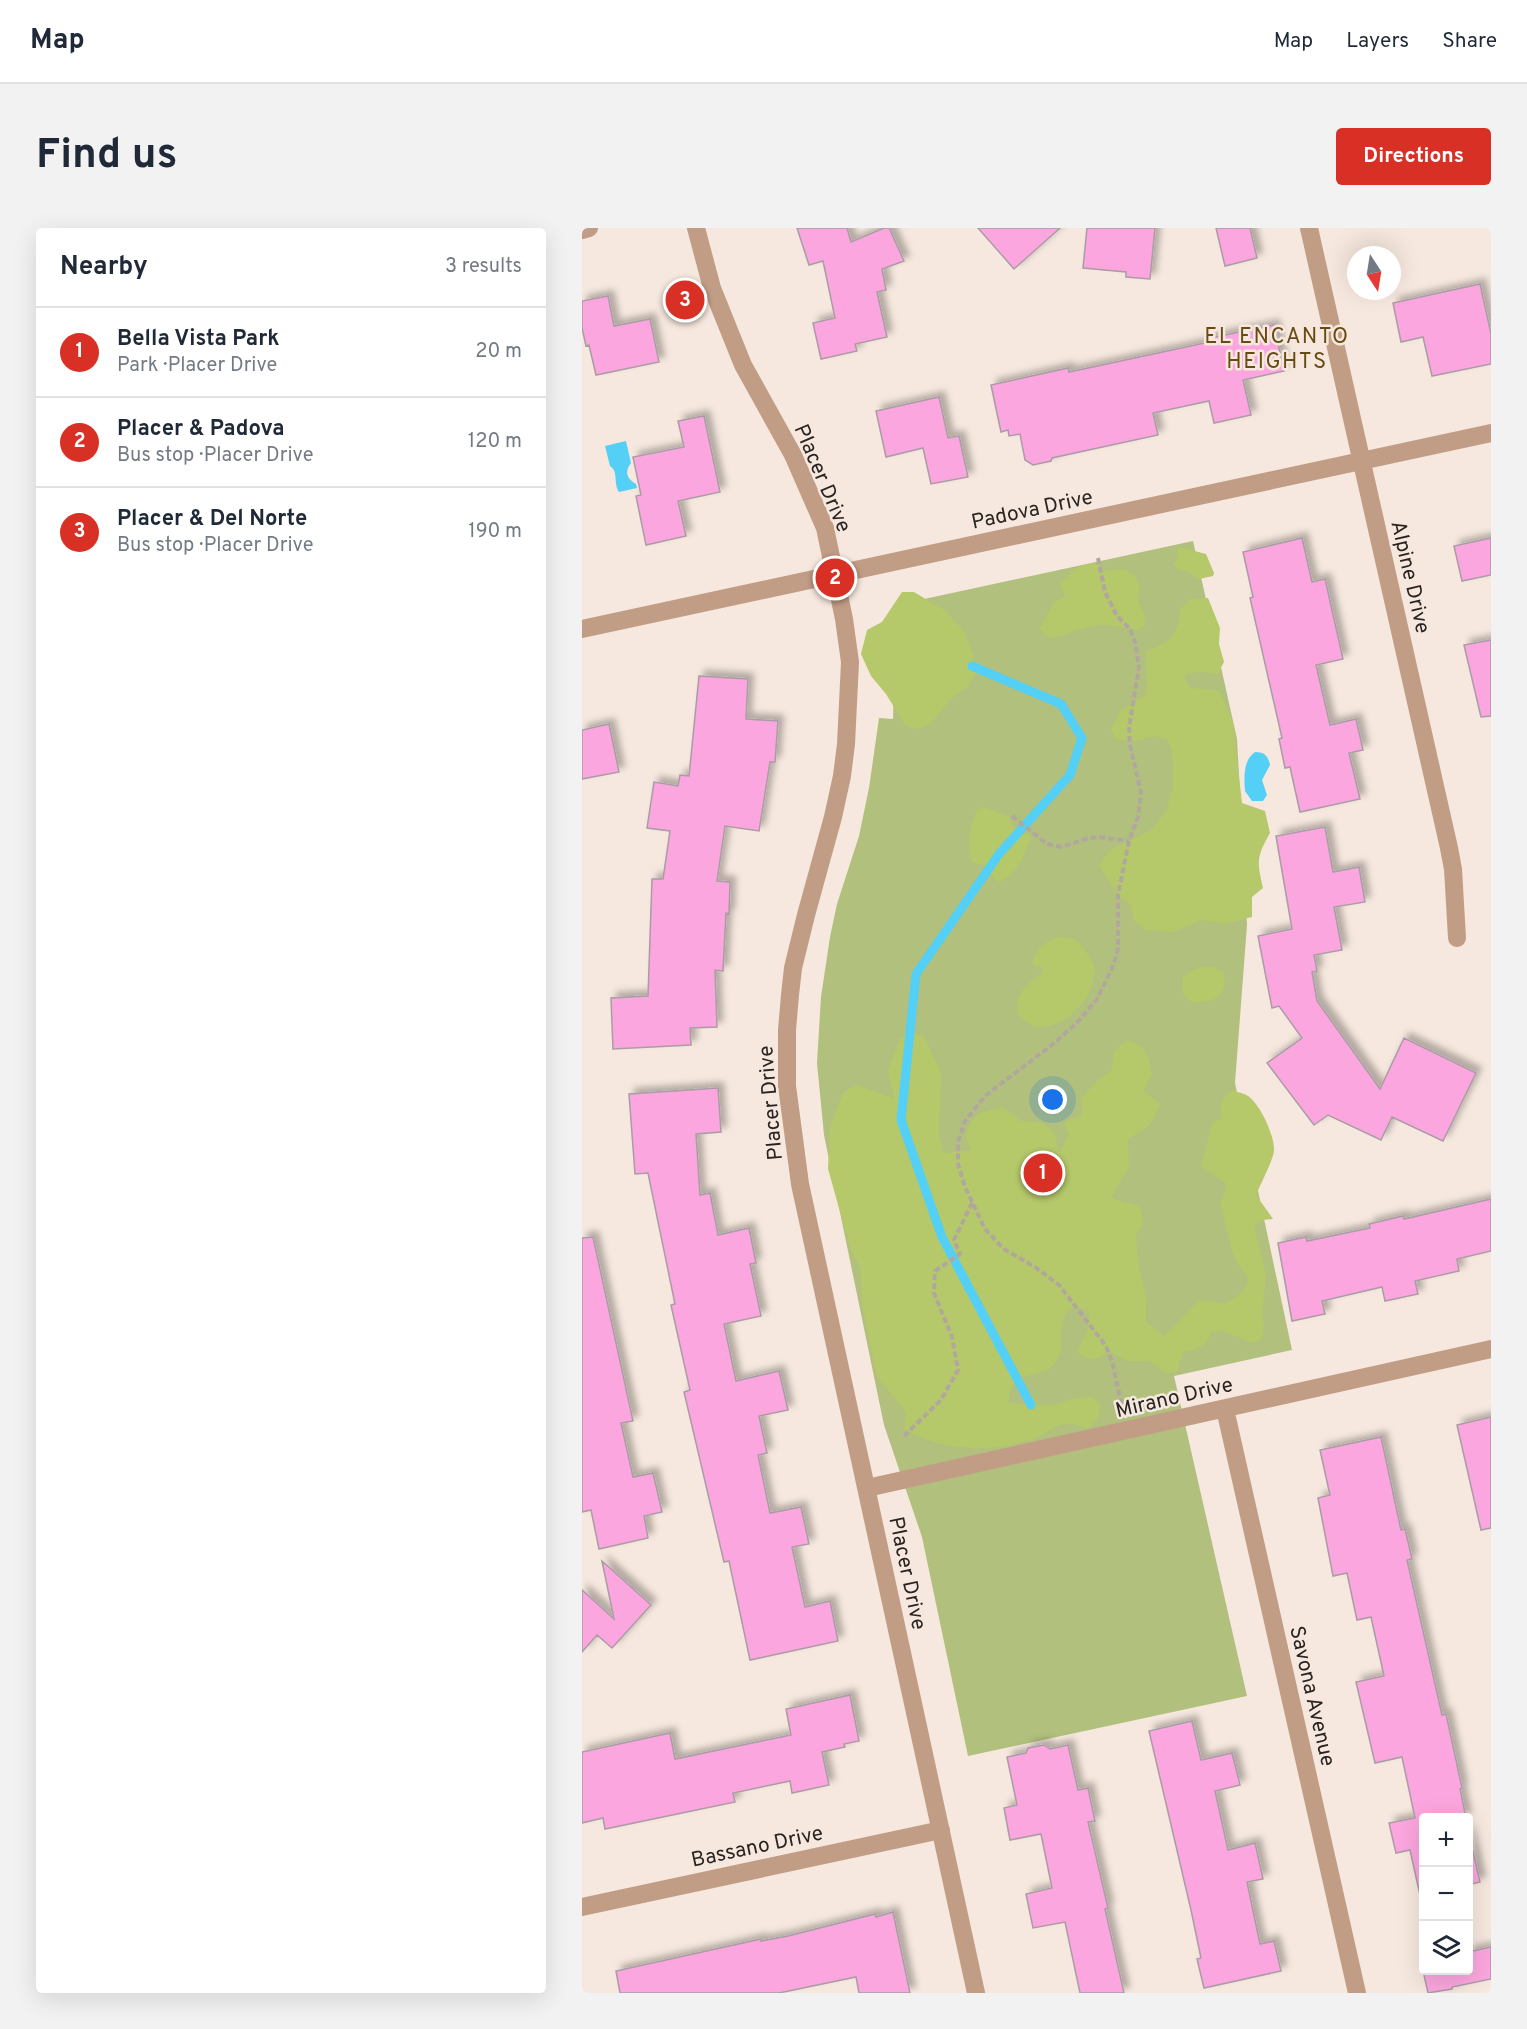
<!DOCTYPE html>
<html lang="en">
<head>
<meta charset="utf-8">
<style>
  body { margin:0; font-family:Overpass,sans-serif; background:#f2f2f3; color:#1f2937 }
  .controls { position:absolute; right:18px; bottom:18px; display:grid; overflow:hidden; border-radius:6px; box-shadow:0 6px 24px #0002 }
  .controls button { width:54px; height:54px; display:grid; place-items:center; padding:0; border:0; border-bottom:2px solid #e0e1e3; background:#fff; color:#1f2937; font:30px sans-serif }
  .compass { position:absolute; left:765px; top:18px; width:54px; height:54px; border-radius:50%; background:#fff; box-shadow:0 6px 24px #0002; rotate:168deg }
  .you { position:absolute; left:471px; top:872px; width:21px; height:21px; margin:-15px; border:4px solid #fff; border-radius:50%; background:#1a73e8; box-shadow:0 0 0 9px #1a73e833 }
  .badge { display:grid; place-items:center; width:39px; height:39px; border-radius:50%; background:#d93025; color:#fff; font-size:20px; font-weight:700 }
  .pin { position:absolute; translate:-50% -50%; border:3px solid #fff; box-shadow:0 2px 6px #0006 }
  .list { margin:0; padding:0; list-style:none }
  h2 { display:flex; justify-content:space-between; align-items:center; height:78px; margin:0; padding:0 24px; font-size:26px }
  h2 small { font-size:20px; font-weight:400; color:#747a83 }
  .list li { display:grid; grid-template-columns:39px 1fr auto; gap:18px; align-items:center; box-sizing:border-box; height:90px; padding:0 24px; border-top:2px solid #e0e1e3 }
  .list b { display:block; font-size:22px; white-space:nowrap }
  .list p { margin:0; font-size:20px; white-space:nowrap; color:#747a83 }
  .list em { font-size:20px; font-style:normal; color:#747a83 }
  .icon { flex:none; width:33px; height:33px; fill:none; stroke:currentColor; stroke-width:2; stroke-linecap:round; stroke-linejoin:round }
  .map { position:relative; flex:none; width:909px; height:1765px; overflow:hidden; border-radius:6px }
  header { display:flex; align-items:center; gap:36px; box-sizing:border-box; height:84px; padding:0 30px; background:#fff; border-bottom:2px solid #e0e1e3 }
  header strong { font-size:28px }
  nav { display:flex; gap:33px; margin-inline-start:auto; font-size:21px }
  .intro { display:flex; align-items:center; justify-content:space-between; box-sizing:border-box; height:144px; padding:0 36px }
  h1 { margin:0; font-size:42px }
  .button { padding:15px 27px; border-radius:6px; background:#d93025; color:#fff; font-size:21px; font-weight:700 }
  main { display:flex; gap:36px; padding:0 36px }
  aside { flex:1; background:#fff; border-radius:6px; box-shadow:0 6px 24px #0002 }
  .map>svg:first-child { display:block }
</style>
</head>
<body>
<header>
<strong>Map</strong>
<nav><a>Map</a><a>Layers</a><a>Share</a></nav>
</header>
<div class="intro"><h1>Find us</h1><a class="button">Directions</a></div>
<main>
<aside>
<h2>Nearby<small>3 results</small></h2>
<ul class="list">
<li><span class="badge">1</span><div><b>Bella Vista Park</b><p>Park · Placer Drive</p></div><em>20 m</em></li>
<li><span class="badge">2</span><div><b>Placer &amp; Padova</b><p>Bus stop · Placer Drive</p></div><em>120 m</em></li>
<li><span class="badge">3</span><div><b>Placer &amp; Del Norte</b><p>Bus stop · Placer Drive</p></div><em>190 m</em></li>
</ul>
</aside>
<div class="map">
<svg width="909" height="1765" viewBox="0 0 909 1765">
  <defs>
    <filter id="shadow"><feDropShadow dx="5.5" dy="-5.5" stdDeviation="3" flood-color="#0004"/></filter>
  </defs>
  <rect width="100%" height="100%" fill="#f6e8de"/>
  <path fill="#b1c07c" d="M 611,313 L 655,511 L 665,697 L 653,855 L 710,1122 L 592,1148 L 665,1468 L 386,1528 L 340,1309 L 302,1197 L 242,907 L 235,835 L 239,769 L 248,709 L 255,676 L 277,608 L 287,560 L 297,490 L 311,491 L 312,456 L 319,376 Z"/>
  <path fill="#b5c86a" d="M 598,319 L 624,326 L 632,345 L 631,348 L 617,351 L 606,344 L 595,341 L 592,335 L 596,331 L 594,325 Z
    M 512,335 L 523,343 L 542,341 L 553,348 L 558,359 L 556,373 L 562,385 L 563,397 L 556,402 C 536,398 519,395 499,401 C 485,404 477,412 463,408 L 458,400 L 472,374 L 483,369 L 478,356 L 495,339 Z
    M 320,364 L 332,364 L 362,382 L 381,402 L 391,425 L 394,445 L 386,458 L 371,469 L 348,496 L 339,500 L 331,501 L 323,497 L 304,466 L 289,448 L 279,426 L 285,402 L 300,394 Z
    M 626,370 L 638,400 L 637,416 L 642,434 L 635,447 L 619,443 L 602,447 L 608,460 L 637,462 L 651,494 L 660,575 L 683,583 L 688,605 C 674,630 675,633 681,660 L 670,669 L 670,689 L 642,696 L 620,692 L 591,704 L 564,702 L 552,693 L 549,677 L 537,668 L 517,638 L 528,622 L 569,602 L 585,582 L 591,558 L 590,521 L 584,511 L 573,508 L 553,513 L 534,511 L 529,501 L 538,483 L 565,466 L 564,423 C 588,415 597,406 598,381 L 609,371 Z
    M 402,579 L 426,588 L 435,607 L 445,605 L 449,610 C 442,627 435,648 416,654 L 401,637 L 390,634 C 385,618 387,596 396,581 Z
    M 479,709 C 483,710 489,710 493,712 C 497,714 503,721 505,726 C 507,729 511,734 512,738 C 516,765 486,800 458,799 C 449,799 441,791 435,785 C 435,762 443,759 460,745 L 460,739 L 452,738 L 450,733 C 457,719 463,712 479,709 Z
    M 621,739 L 631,739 L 641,744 C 648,768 630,776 609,774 L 600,764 L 601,749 L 610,742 Z
    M 331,805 L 342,808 L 359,845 L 357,907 L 362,925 L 389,922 L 383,907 C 393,884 397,884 421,879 L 439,893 L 461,895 L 473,905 L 477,924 L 487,907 L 482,895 L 500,886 L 500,870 L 514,854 L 530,842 L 532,823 L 545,812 C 565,818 566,827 570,846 L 561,863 L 578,876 L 568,897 L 546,911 L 547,938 L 529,970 L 557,978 L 562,994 L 554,1007 L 557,1041 L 564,1069 L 564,1094 L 583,1108 L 617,1072 L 644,1075 L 661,1064 L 667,1050 L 655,1035 L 650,1023 L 638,974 L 643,966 L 644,955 L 619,938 L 631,894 L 640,891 C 638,879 638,872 648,863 C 654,864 660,864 666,868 C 678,876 693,908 692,923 C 691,932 678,957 674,967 L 691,991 L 680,992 L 672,998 L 684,1046 L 680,1088 L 682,1099 L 679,1111 L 671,1115 L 640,1103 L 629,1104 L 624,1115 L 612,1122 L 601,1124 L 595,1144 L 584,1145 L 568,1133 L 546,1133 L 526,1123 L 518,1130 L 505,1131 L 495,1123 L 505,1104 L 508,1087 L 501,1080 L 491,1079 C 470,1095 487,1116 473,1135 C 459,1154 429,1137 426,1175 L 471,1177 L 493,1170 L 511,1169 L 519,1179 L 516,1190 L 507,1200 C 500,1199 490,1195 484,1196 C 474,1197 463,1206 454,1210 C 413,1225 360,1224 322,1201 L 324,1184 L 295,1149 L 281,1081 L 278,1040 L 268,1019 L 246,941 L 248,900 L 261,864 L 275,857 L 312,871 L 306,842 L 318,811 Z"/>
  <path fill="#54cff6" d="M 44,213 L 49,235 C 42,244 45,251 54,256 L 55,260 L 37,264 C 31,255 37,244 28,238 L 23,218 Z
    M 673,524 C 683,524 686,528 688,537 L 680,552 L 685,567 L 681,573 L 670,573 L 663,563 C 662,550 661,532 673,524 Z"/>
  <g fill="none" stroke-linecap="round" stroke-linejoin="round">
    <path stroke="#54cff6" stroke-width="9" d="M 390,438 L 479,476 L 500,510 L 488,547 L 417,626 L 334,746 L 319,892 L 360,1009 L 449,1177"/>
  </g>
  <path fill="#fba6de" stroke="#aa9ca5" stroke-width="1.5" filter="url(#shadow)" d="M 215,0 L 265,0 L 269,14 L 302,0 L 307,0 L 322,33 L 300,41 L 304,62 L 295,64 L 305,109 L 273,116 L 275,123 L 239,131 L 231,95 L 253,90 L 241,33 L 227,37 Z
    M 396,0 L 478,0 L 432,41 Z
    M 505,0 L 573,0 L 568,51 L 544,49 L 544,44 L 501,40 Z
    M 634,0 L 668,0 L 675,30 L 643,38 Z
    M 898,56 L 909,106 L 909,136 L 850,148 L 841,109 L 819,114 L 811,75 Z
    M 26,68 L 32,98 L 68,91 L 77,134 L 14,147 L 7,117 L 4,118 L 0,100 L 0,73 Z
    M 692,97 L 702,143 L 661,152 L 669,187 L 632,195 L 627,173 L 571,185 L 576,207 L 470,230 L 469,233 L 451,237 L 443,232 L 438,206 L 427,208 L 426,202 L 419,204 L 409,157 L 486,140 L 487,144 L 623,115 L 623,111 Z
    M 357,169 L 366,210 L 377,208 L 386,249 L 349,256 L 341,220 L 304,229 L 294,183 Z
    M 122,188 L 138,264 L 96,273 L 104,308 L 64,317 L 54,268 L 59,267 L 51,229 L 102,219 L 96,193 Z
    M 720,310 L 730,354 L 743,351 L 761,431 L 734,437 L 748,497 L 774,491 L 781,522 L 767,525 L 778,571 L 718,584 L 708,539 L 703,540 L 697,511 L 700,510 L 668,370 L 671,369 L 661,324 Z
    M 909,310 L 909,347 L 880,353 L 872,318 Z
    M 909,412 L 909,488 L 899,489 L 882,417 Z
    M 117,448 L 166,451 L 164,491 L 196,493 L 193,534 L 188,534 L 177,603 L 143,598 L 135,653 L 148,654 L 147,686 L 144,685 L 141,743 L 133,742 L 135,799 L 108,800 L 109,817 L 31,821 L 29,770 L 66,768 L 70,651 L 81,651 L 88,603 L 65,600 L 72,554 L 96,558 L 98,547 L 107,548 Z
    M 27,496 L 37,544 L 0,551 L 0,502 Z
    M 743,599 L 751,644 L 777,639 L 783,674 L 752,679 L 760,722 L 732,727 L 735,743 L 730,744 L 735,773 L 798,861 L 822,810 L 894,845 L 861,913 L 810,889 L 799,912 L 746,887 L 732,897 L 685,835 L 720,810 L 697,778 L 690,780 L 676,708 L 710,701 L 694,608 Z
    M 136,860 L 139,904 L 114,906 L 118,967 L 128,965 L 136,1007 L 167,1000 L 174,1035 L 168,1036 L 179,1088 L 142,1096 L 154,1153 L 197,1143 L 206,1182 L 177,1188 L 185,1225 L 176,1227 L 188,1285 L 219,1279 L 227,1316 L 210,1319 L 223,1379 L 248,1373 L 256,1413 L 168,1432 L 147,1333 L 142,1334 L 102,1164 L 108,1162 L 89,1077 L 93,1076 L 66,945 L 53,946 L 47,866 Z
    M 909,971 L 909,1023 L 875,1031 L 877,1043 L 833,1053 L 836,1066 L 803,1073 L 800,1059 L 740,1073 L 743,1086 L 710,1093 L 696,1015 L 724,1009 L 725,1013 L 788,1000 L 787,996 L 821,988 L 822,991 Z
    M 11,1009 L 51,1193 L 39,1195 L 51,1249 L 71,1245 L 80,1284 L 62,1288 L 66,1310 L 17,1321 L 9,1282 L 0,1284 L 0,1010 Z
    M 909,1189 L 909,1300 L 899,1302 L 875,1197 Z
    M 799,1209 L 819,1302 L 823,1301 L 830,1331 L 825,1332 L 860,1487 L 864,1486 L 880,1560 L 878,1561 L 884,1590 L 842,1590 L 842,1667 L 838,1667 L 828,1622 L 814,1625 L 807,1595 L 833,1590 L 820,1529 L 793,1535 L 774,1454 L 802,1448 L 789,1389 L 775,1392 L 765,1345 L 751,1348 L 736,1270 L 748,1267 L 738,1222 Z
    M 20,1333 L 69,1377 L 30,1420 L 15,1407 L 0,1424 L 0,1362 L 32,1391 Z
    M 268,1467 L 277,1513 L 262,1516 L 263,1519 L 240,1524 L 247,1557 L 210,1565 L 208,1553 L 151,1565 L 153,1574 L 23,1601 L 21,1590 L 0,1595 L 0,1524 L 88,1505 L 93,1531 L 209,1507 L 204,1481 Z
    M 610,1493 L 619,1532 L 650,1525 L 658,1557 L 633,1563 L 646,1622 L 673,1615 L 681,1651 L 665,1654 L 678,1716 L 692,1713 L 699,1743 L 622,1760 L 615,1731 L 619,1730 L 609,1682 L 567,1503 Z
    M 462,1517 L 468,1521 L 486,1517 L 496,1562 L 506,1560 L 513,1593 L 506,1594 L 526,1680 L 523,1681 L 542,1765 L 498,1765 L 483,1694 L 451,1700 L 444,1666 L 470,1660 L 459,1606 L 428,1612 L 422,1580 L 435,1577 L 425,1529 L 444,1525 L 446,1520 Z
    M 886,1602 L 898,1654 L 886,1657 Z
    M 311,1684 L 328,1765 L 277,1765 L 274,1749 L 197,1765 L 38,1765 L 34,1743 L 179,1711 L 179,1713 L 206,1708 L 293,1686 L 294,1689 Z
    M 909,1719 L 909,1751 L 870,1759 L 870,1761 L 846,1765 L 839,1734 L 842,1733 L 842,1743 L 886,1743 L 886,1724 Z"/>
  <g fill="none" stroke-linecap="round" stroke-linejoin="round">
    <path stroke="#b2a79f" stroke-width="4" stroke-dasharray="6 3" stroke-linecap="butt" d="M 516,330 L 523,364 L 535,388 L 548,401 L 553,414 L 557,439 L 547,500 L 548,517 L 559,564 L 556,589 L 547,613 L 536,667 L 536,720 L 532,736 L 515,771 L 494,796 L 471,816 L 403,868 L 383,893 L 376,914 L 376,936 L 383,959 L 403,1001 L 422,1021 L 453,1039 L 477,1057 L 524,1118 L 531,1137 L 540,1179
      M 430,588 L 465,616 L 479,619 L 507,610 L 518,609 L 547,613
      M 322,1208 L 359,1172 L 376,1142 L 370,1109 L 352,1065 L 353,1043 L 378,1026 L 372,1012 L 390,975"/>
    <path stroke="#c29d86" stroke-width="18" d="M 114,0 L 130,60 L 161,137 L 211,227 L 243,300 L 262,391 L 268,434 L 264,516 L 260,548 L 251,589 L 224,687 L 211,740 L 208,767 L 205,802 L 205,858 L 218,956 L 394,1765
      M 727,0 L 867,620 L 871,641 L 875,710
      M 0,2 L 7,0
      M 0,401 L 909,205
      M 643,1181 L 775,1765
      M 285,1260 L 909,1121
      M 0,1679 L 359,1602"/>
  </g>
  <g text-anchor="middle" stroke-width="5" stroke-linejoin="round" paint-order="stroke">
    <g font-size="21" fill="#292421" stroke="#f6e8de">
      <text transform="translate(241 250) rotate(67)" y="7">Placer Drive</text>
      <text transform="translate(450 281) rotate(-12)" y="7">Padova Drive</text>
      <text transform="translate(829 349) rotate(77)" y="7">Alpine Drive</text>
      <text transform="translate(188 875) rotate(-95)" y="7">Placer Drive</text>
      <text transform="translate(592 1169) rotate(-13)" y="7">Mirano Drive</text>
      <text transform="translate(326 1345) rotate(78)" y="7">Placer Drive</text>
      <text transform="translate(731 1468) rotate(77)" y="7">Savona Avenue</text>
      <text transform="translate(175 1618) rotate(-12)" y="7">Bassano Drive</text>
    </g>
    <g font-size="22" letter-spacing="1.5" fill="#664b12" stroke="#f6e8de">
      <text x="695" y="115">EL ENCANTO<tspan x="695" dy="25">HEIGHTS</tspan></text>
    </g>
  </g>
</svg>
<div class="controls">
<button>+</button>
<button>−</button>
<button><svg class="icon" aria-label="layers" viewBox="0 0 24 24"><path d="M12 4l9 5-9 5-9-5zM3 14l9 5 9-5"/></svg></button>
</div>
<svg class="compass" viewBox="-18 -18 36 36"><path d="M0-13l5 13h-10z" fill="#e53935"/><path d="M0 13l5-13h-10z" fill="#747a83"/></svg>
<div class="you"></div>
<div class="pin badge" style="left:461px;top:945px">1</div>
<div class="pin badge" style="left:253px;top:350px">2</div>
<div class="pin badge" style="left:103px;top:72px">3</div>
</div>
</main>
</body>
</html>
